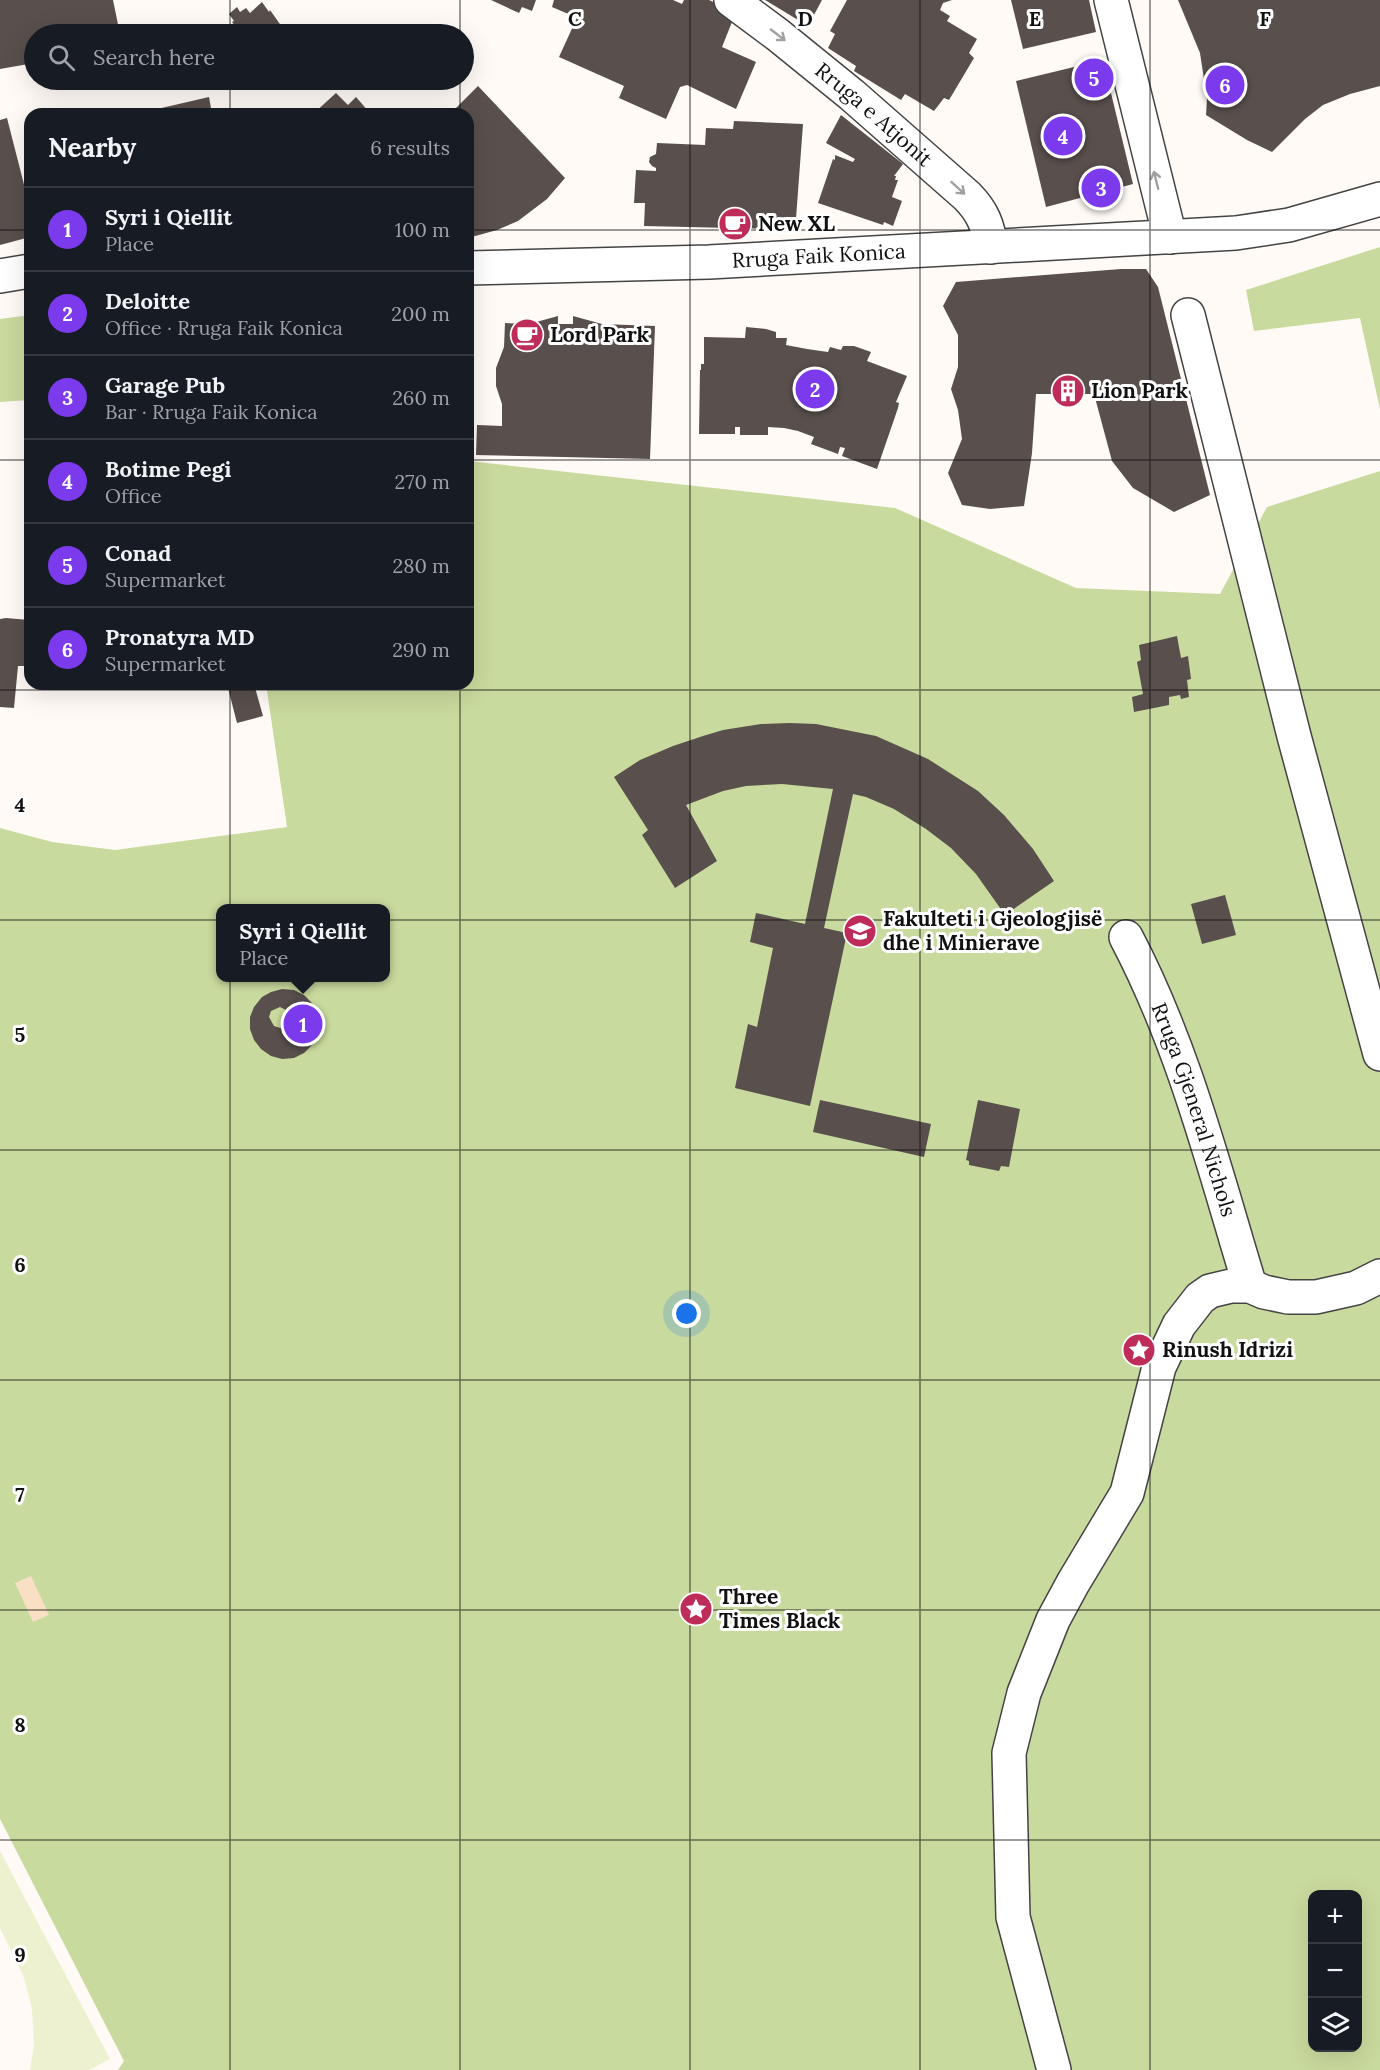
<!DOCTYPE html>
<html lang="en">
<head>
<meta charset="utf-8">
<style>
  body { margin:0; font-family:Lora,serif; background:#20242c; color:#f1f3f6 }
  .controls { position:absolute; right:18px; bottom:18px; display:grid; overflow:hidden; border-radius:12px; box-shadow:0 6px 24px #0002 }
  .controls button { width:54px; height:54px; display:grid; place-items:center; padding:0; border:0; border-bottom:2px solid #363941; background:#171b24; color:#f1f3f6; font:30px sans-serif }
  .you { position:absolute; left:687px; top:1314px; width:21px; height:21px; margin:-15px; border:4px solid #fff; border-radius:50%; background:#1a73e8; box-shadow:0 0 0 9px #1a73e833 }
  .badge { display:grid; place-items:center; width:39px; height:39px; border-radius:50%; background:#7c3aed; color:#fff; font-size:20px; font-weight:700 }
  .pin { position:absolute; translate:-50% -50%; border:3px solid #fff; box-shadow:0 2px 6px #0006 }
  .popup { position:absolute; left:216px; top:904px; width:174px; height:78px; box-sizing:border-box; display:grid; place-content:center; border-radius:12px; background:#171b24; filter:drop-shadow(0 2px 4px #0005); font-size:20px; white-space:nowrap; color:#9ea1a6 }
  .popup b { font-size:22px; color:#f1f3f6 }
  .popup::after { content:''; position:absolute; left:50%; top:100%; margin-left:-12px; border:12px solid transparent; border-top-color:#171b24 }
  .list { margin:0; padding:0; list-style:none }
  h2 { display:flex; justify-content:space-between; align-items:center; height:78px; margin:0; padding:0 24px; font-size:26px }
  h2 small { font-size:20px; font-weight:400; color:#9ea1a6 }
  .list li { display:grid; grid-template-columns:39px 1fr auto; gap:18px; align-items:center; box-sizing:border-box; height:84px; padding:0 24px; border-top:2px solid #363941 }
  .list b { display:block; font-size:22px; white-space:nowrap }
  .list p { margin:0; font-size:20px; white-space:nowrap; color:#9ea1a6 }
  .list em { font-size:20px; font-style:normal; color:#9ea1a6 }
  .icon { flex:none; width:33px; height:33px; fill:none; stroke:currentColor; stroke-width:2; stroke-linecap:round; stroke-linejoin:round }
  .map { position:relative; flex:none; width:1380px; height:2070px; overflow:hidden }
  .search { position:absolute; background:#171b24; box-shadow:0 6px 24px #0002; left:24px; top:24px; width:450px; height:66px; display:flex; align-items:center; gap:15px; box-sizing:border-box; padding:0 21px; border-radius:33px; color:#9ea1a6; font-size:22px }
  .panel { position:absolute; background:#171b24; box-shadow:0 6px 24px #0002; left:24px; top:108px; width:450px; height:582px; border-radius:18px }
  .map>svg:first-child { display:block }
</style>
</head>
<body>
<div class="map">
<svg width="1380" height="2070" viewBox="0 0 1380 2070">
  <rect width="100%" height="100%" fill="#fffaf5"/>
  <path fill="#c9da9e" fill-rule="evenodd" d="M 1380,247 L 1380,409 L 1360,318 L 1254,331 L 1246,290 Z
    M 30,315 L 30,400 L 0,402 L 0,319 Z
    M 468,461 L 895,508 L 1076,588 L 1220,594 L 1267,507 L 1380,471 L 1380,2070 L 118,2070 L 124,2061 L 0,1819 L 0,828 L 52,842 L 115,850 L 287,827 L 266,684 L 468,684 ZM 220,908 L 386,908 L 386,978 L 220,978 ZM 1312,1894 L 1358,1894 L 1358,2048 L 1312,2048 Z"/>
  <path fill="#f9dfc3" d="M 31,1576 L 49,1615 L 33,1622 L 15,1583 Z"/>
  <path fill="#eef1d0" d="M 0,1851 L 110,2059 L 89,2070 L 30,2070 L 34,2044 L 32,2009 L 23,1975 L 0,1928 Z"/>
  <path fill="#594f4d" fill-rule="evenodd" d="M 0,0 L 113,0 L 120,34 L 34,34 L 34,63 L 0,69 Z
    M 491,0 L 536,0 L 532,11 L 522,7 L 519,13 Z
    M 554,0 L 673,0 L 682,4 L 684,0 L 709,0 L 736,12 L 722,47 L 756,62 L 736,109 L 687,85 L 680,87 L 666,119 L 619,98 L 624,86 L 559,57 L 580,11 L 575,9 L 573,16 L 552,7 Z
    M 765,0 L 822,0 L 808,26 Z
    M 847,0 L 952,0 L 943,3 L 940,10 L 950,16 L 947,21 L 977,39 L 969,53 L 974,58 L 949,100 L 944,98 L 934,111 L 905,94 L 901,100 L 854,71 L 856,66 L 828,48 L 835,34 L 830,31 Z
    M 1011,0 L 1089,0 L 1096,32 L 1023,49 Z
    M 1178,0 L 1380,0 L 1380,86 L 1350,94 L 1323,105 L 1305,119 L 1272,152 L 1247,140 L 1206,115 L 1207,99 L 1200,53 Z
    M 262,2 L 269,12 L 270,10 L 287,34 L 241,34 L 232,22 L 234,21 L 229,14 L 237,7 L 240,12 L 246,8 L 250,13 Z
    M 1103,60 L 1133,184 L 1046,207 L 1016,81 Z
    M 478,86 L 565,178 L 547,199 L 518,221 L 497,230 L 468,238 L 468,114 L 450,114 Z
    M 336,93 L 348,105 L 356,97 L 369,112 L 366,114 L 313,114 Z
    M 209,97 L 212,114 L 140,114 L 140,113 Z
    M 841,115 L 903,164 L 894,176 L 896,176 L 895,180 L 898,180 L 892,197 L 902,201 L 893,226 L 884,222 L 883,225 L 818,203 L 833,159 L 835,160 L 835,155 L 853,162 L 855,159 L 826,143 Z
    M 7,118 L 30,208 L 30,237 L 0,245 L 0,120 Z
    M 734,121 L 803,124 L 795,232 L 778,231 L 778,229 L 644,226 L 645,203 L 634,203 L 636,170 L 656,171 L 656,168 L 652,166 L 649,162 L 650,157 L 656,154 L 657,143 L 705,145 L 706,128 L 733,129 Z
    M 1121,269 L 1146,269 L 1158,287 L 1210,495 L 1174,512 L 1133,488 L 1112,461 L 1094,394 L 1036,394 L 1032,453 L 1024,506 L 990,509 L 962,505 L 948,473 L 962,439 L 958,410 L 951,389 L 958,367 L 958,335 L 943,306 L 956,282 Z
    M 558,316 L 558,324 L 573,324 L 573,316 L 602,324 L 655,326 L 650,459 L 476,455 L 477,425 L 502,426 L 502,404 L 496,386 L 496,368 L 504,347 L 505,323 L 529,324 Z
    M 746,327 L 766,329 L 776,332 L 776,338 L 787,338 L 786,345 L 807,349 L 828,352 L 830,347 L 841,350 L 843,346 L 854,346 L 871,352 L 867,361 L 907,376 L 896,402 L 899,403 L 898,408 L 877,469 L 842,456 L 845,448 L 840,447 L 838,454 L 811,444 L 814,437 L 798,431 L 784,428 L 768,427 L 768,435 L 740,435 L 740,427 L 735,427 L 735,434 L 699,434 L 700,370 L 701,370 L 701,364 L 704,364 L 704,337 L 745,338 Z
    M 6,618 L 29,620 L 27,666 L 18,666 L 14,708 L 0,707 L 0,619 Z
    M 1177,636 L 1181,658 L 1188,656 L 1191,679 L 1187,680 L 1189,697 L 1181,699 L 1180,695 L 1169,697 L 1169,705 L 1134,712 L 1132,697 L 1143,694 L 1137,662 L 1141,660 L 1139,645 Z
    M 227,684 L 254,684 L 263,716 L 237,723 Z
    M 790,723 L 816,724 L 876,736 L 928,759 L 978,791 L 1004,815 L 1033,849 L 1054,881 L 1005,915 L 976,874 L 951,848 L 926,829 L 894,809 L 866,797 L 853,794 L 824,928 L 847,933 L 810,1106 L 735,1088 L 748,1024 L 757,1027 L 773,948 L 750,942 L 756,913 L 805,924 L 833,789 L 782,784 L 746,786 L 723,791 L 686,805 L 717,861 L 675,888 L 642,835 L 648,830 L 614,777 L 640,760 L 673,746 L 703,736 L 723,730 L 761,724 Z
    M 1225,895 L 1236,935 L 1202,944 L 1191,904 Z
    M 282,989 L 294,990 L 304,995 L 312,1003 L 317,1012 L 319,1023 L 318,1034 L 313,1044 L 304,1053 L 294,1058 L 282,1059 L 271,1056 L 261,1049 L 254,1040 L 250,1029 L 250,1017 L 254,1007 L 262,997 L 271,992 ZM 280,1007 L 286,1010 L 290,1016 L 286,1026 L 280,1028 L 274,1026 L 269,1017 L 271,1011 Z
    M 820,1100 L 931,1124 L 924,1157 L 813,1132 Z
    M 978,1100 L 1020,1109 L 1009,1167 L 1001,1166 L 999,1171 L 969,1165 L 969,1161 L 966,1160 Z"/>
  <g fill="none" stroke-linecap="round" stroke-linejoin="round">
    <g stroke="#444" stroke-width="36">
      <g id="street">
        <path id="s1" d="M 731,0 L 778,35 L 852,95 L 967,196 C 983,212 988,226 991,247"/>
        <path d="M 1111,0 L 1170,237"/>
        <path id="s2" d="M 468,268 L 709,262 L 1236,233 L 1289,225 L 1380,199"/>
        <path d="M 0,276 L 30,271"/>
        <path d="M 1188,315 L 1294,736 L 1380,1054"/>
        <path id="s3" d="M 1126,937 C 1184,1047 1214,1168 1250,1286"/>
        <path d="M 1054,2070 L 1013,1917 L 1009,1753 L 1024,1693 L 1053,1620 L 1073,1583 L 1127,1493 L 1159,1367 L 1179,1325 L 1200,1298 L 1210,1291 L 1231,1286 L 1250,1286 L 1264,1292 L 1288,1297 L 1316,1297 L 1356,1288 L 1380,1276"/>
      </g>
    </g>
    <use href="#street" stroke="#fff" stroke-width="33"/>
  </g>
  <defs><path id="oneway-shaft" d="M-6 0H5M1.5-3L5.5 0L1.5 3" fill="none" stroke-width="1.6" stroke-linecap="round" stroke-linejoin="round" transform="scale(1.5)"/></defs>
  <g stroke="#a0a0a0">
    <use href="#oneway-shaft" transform="translate(778 35) rotate(38)"/>
    <use href="#oneway-shaft" transform="translate(1156 180) rotate(-104)"/>
    <use href="#oneway-shaft" transform="translate(958 188) rotate(42)"/>
  </g>
  <path fill="none" stroke="#111" stroke-width="1.5" stroke-opacity="0.55" d="M 230,0 L 230,34M 460,0 L 460,34M 690,0 L 690,2070M 920,0 L 920,2070M 1150,0 L 1150,2070M 230,80 L 230,114M 460,80 L 460,114M 0,230 L 30,230M 468,230 L 1380,230M 0,460 L 30,460M 468,460 L 1380,460M 230,684 L 230,2070M 460,684 L 460,2070M 0,690 L 1380,690M 0,920 L 1380,920M 0,1150 L 1380,1150M 0,1380 L 1380,1380M 0,1610 L 1380,1610M 0,1840 L 1380,1840"/>
  <defs>
    <g id="cafe-disc" transform="scale(1.725)"><circle r="9.5" fill="#be2c5a" stroke="#fff"/><path d="M-5.5-4.5H6V0H3Q3 3.5 0 3.5H-2.5Q-5.5 3.5-5.5 0ZM3-3.2v2h1.7v-2ZM-6 4.5H4V6H-6Z" fill="#fff"/></g>
    <g id="building-disc" transform="scale(1.725)"><circle r="9.5" fill="#be2c5a" stroke="#fff"/><path d="M-4-6H4V6H1V3H-1V6H-4ZM-2.5-4.3h1.7v1.8h-1.7ZM.8-4.3h1.7v1.8H.8ZM-2.5-1h1.7V.8h-1.7ZM.8-1h1.7V.8H.8Z" fill="#fff"/></g>
    <g id="university-disc" transform="scale(1.725)"><circle r="9.5" fill="#be2c5a" stroke="#fff"/><path d="M0-5L7-2L0 1L-7-2ZM-4 1L0 2.5L4 1V4Q0 6-4 4Z" fill="#fff"/></g>
    <g id="sight-disc" transform="scale(1.725)"><circle r="9.5" fill="#be2c5a" stroke="#fff"/><path d="M0-6L1.8-2.2L6-1.7L2.9 1.2L3.7 5.4L0 3.3L-3.7 5.4L-2.9 1.2L-6-1.7L-1.8-2.2Z" fill="#fff"/></g>
  </defs>
  <g fill-rule="evenodd">
    <use href="#cafe-disc" x="735" y="224"/>
    <use href="#cafe-disc" x="527" y="335"/>
    <use href="#building-disc" x="1068" y="391"/>
    <use href="#university-disc" x="860" y="931"/>
    <use href="#sight-disc" x="1139" y="1350"/>
    <use href="#sight-disc" x="696" y="1609"/>
  </g>
  <g text-anchor="middle" stroke-width="6" stroke-linejoin="round" paint-order="stroke">
    <g font-size="21" fill="#111" stroke="#fff">
      <text dy="7" stroke="none"><textPath href="#s1" startOffset="183">Rruga e Atjonit</textPath></text>
      <text dy="7" stroke="none"><textPath href="#s2" startOffset="351">Rruga Faik Konica</textPath></text>
      <text dy="7" stroke="none"><textPath href="#s3" startOffset="186">Rruga Gjeneral Nichols</textPath></text>
    </g>
    <g font-size="21" font-weight="bold" fill="#111" stroke="#fff" text-anchor="start">
      <text x="758" y="231">New XL</text>
      <text x="550" y="342">Lord Park</text>
      <text x="1091" y="398">Lion Park</text>
      <text x="883" y="926">Fakulteti i Gjeologjisë<tspan x="883" dy="24">dhe i Minierave</tspan></text>
      <text x="1162" y="1357">Rinush Idrizi</text>
      <text x="719" y="1604">Three<tspan x="719" dy="24">Times Black</tspan></text>
    </g>
  </g>
  <g font-size="20" text-anchor="middle" font-weight="bold" fill="#111" stroke="#fff" stroke-width="6" stroke-linejoin="round" paint-order="stroke">
    <text x="575" y="26">C</text>
    <text x="805" y="26">D</text>
    <text x="1035" y="26">E</text>
    <text x="1265" y="26">F</text>
    <text x="20" y="812">4</text>
    <text x="20" y="1042">5</text>
    <text x="20" y="1272">6</text>
    <text x="20" y="1502">7</text>
    <text x="20" y="1732">8</text>
    <text x="20" y="1962">9</text>
  </g>
</svg>
<div class="controls">
<button>+</button>
<button>−</button>
<button><svg class="icon" aria-label="layers" viewBox="0 0 24 24"><path d="M12 4l9 5-9 5-9-5zM3 14l9 5 9-5"/></svg></button>
</div>
<div class="you"></div>
<div class="pin badge" style="left:303px;top:1024px">1</div>
<div class="popup"><b>Syri i Qiellit</b>Place</div>
<div class="pin badge" style="left:815px;top:389px">2</div>
<div class="pin badge" style="left:1101px;top:188px">3</div>
<div class="pin badge" style="left:1063px;top:136px">4</div>
<div class="pin badge" style="left:1094px;top:78px">5</div>
<div class="pin badge" style="left:1225px;top:85px">6</div>
<div class="search"><svg class="icon" aria-label="search" viewBox="0 0 24 24"><circle cx="10" cy="10" r="6"/><path d="M15 15l6 6"/></svg>Search here</div>
<section class="panel">
<h2>Nearby<small>6 results</small></h2>
<ul class="list">
<li><span class="badge">1</span><div><b>Syri i Qiellit</b><p>Place</p></div><em>100 m</em></li>
<li><span class="badge">2</span><div><b>Deloitte</b><p>Office · Rruga Faik Konica</p></div><em>200 m</em></li>
<li><span class="badge">3</span><div><b>Garage Pub</b><p>Bar · Rruga Faik Konica</p></div><em>260 m</em></li>
<li><span class="badge">4</span><div><b>Botime Pegi</b><p>Office</p></div><em>270 m</em></li>
<li><span class="badge">5</span><div><b>Conad</b><p>Supermarket</p></div><em>280 m</em></li>
<li><span class="badge">6</span><div><b>Pronatyra MD</b><p>Supermarket</p></div><em>290 m</em></li>
</ul>
</section>
</div>
</body>
</html>
